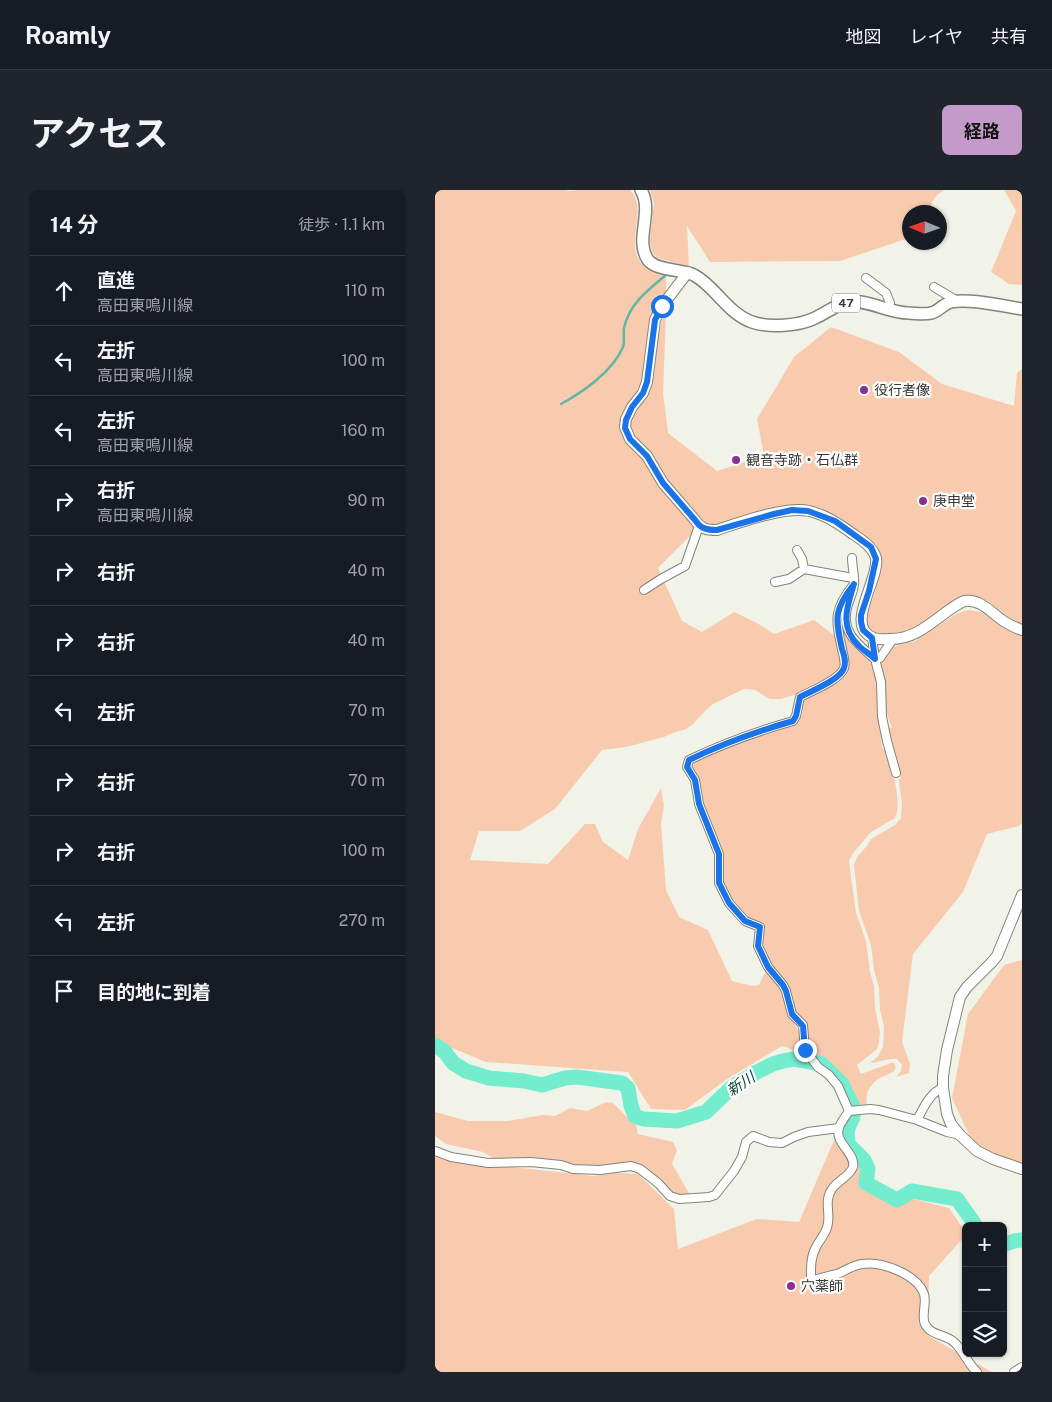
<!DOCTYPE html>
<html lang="ja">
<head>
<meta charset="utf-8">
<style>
  body { margin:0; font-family:"Public Sans","Noto Sans JP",sans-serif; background:#20242c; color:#f1f3f6 }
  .controls { position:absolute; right:15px; bottom:15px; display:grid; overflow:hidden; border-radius:8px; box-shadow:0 1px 4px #0004 }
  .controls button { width:45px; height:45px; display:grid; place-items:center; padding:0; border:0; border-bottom:1px solid #363941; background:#171b24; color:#f1f3f6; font:25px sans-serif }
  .compass { position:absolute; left:467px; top:15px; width:45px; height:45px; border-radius:50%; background:#171b24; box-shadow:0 1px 4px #0004; rotate:272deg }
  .stop { position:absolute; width:15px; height:15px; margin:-11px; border:4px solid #1a73e8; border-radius:50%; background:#fff }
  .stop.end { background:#1a73e8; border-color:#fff; box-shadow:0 1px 5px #0008 }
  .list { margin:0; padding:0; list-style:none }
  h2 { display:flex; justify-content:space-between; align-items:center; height:65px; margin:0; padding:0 20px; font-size:21px }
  h2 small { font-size:16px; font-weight:400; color:#9ea1a6 }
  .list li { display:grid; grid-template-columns:32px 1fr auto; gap:15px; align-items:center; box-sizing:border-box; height:70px; padding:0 20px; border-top:1px solid #363941 }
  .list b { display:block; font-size:19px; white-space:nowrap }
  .list p { margin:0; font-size:16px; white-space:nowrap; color:#9ea1a6 }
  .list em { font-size:16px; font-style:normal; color:#9ea1a6 }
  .icon { flex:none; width:28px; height:28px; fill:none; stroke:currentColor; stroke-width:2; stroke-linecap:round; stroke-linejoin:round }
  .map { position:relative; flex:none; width:587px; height:1182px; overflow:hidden; border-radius:8px }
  header { display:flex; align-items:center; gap:30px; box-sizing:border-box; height:70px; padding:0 25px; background:#171b24; border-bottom:1px solid #363941 }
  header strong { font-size:24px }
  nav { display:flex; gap:28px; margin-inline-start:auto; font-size:18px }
  .intro { display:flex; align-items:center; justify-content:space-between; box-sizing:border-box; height:120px; padding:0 30px }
  h1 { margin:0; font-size:35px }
  .button { padding:12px 22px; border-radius:8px; background:#c49acb; color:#111; font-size:18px; font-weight:700 }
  main { display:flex; gap:30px; padding:0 30px }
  aside { flex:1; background:#171b24; border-radius:8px; box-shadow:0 1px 4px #0004 }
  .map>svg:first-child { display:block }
</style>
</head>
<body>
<header>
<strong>Roamly</strong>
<nav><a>地図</a><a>レイヤ</a><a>共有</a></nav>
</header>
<div class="intro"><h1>アクセス</h1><a class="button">経路</a></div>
<main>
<aside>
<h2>14 分<small>徒歩 · 1.1 km</small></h2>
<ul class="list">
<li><svg class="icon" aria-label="ahead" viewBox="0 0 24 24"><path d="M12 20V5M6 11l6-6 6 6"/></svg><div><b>直進</b><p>高田東鳴川線</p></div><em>110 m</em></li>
<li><svg class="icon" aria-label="left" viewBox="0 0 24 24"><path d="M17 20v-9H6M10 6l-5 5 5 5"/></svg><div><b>左折</b><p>高田東鳴川線</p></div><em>100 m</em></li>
<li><svg class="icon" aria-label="left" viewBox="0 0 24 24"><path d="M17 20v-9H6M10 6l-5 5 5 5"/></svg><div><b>左折</b><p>高田東鳴川線</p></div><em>160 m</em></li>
<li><svg class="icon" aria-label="right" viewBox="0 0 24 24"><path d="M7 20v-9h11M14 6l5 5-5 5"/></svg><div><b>右折</b><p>高田東鳴川線</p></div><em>90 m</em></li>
<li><svg class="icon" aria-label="right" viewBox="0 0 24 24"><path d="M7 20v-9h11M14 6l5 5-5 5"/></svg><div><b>右折</b></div><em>40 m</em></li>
<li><svg class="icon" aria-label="right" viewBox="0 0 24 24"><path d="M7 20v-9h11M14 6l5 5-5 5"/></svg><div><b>右折</b></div><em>40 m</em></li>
<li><svg class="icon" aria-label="left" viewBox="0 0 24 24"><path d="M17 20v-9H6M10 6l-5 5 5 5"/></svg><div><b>左折</b></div><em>70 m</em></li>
<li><svg class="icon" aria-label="right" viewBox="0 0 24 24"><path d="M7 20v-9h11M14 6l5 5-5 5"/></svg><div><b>右折</b></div><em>70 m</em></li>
<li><svg class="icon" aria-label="right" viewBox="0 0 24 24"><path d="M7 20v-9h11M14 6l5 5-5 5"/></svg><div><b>右折</b></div><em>100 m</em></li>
<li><svg class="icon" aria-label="left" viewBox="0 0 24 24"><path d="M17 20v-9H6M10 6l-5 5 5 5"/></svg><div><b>左折</b></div><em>270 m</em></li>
<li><svg class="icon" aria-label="arrive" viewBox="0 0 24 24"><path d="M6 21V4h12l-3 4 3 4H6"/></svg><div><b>目的地に到着</b></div></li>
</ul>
</aside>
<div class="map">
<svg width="587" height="1182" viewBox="0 0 587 1182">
  <rect width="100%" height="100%" fill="#f1f3e8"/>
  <path fill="#f8cbaf" d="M 0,0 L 130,0 L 134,1 L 143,0 L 195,0 C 214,19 190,49 205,72 C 210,80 219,78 226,83 C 228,84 230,87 231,88 L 231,103 L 207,191 L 204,201 L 186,228 L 185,233 L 186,243 L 191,252 L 209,269 L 261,340 L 223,378 L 247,431 L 267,442 L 299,422 L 322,433 L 339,444 L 379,430 L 401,447 C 403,457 410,473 403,482 L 377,499 L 346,509 L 335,509 L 320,500 L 309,499 L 278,514 L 270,521 L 258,534 L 251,539 L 235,544 L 229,547 L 191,557 L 167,560 L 120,619 L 85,641 L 44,641 L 35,670 L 113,674 L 150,634 L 160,634 L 168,652 L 193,670 L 203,639 L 226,598 L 229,615 L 226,634 L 231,700 L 244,727 L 273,740 L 297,791 L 317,796 L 324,795 L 331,780 L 347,800 L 353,823 L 365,843 L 370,864 L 347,856 L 292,889 L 250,920 L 216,919 L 193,882 L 51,872 L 0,851 Z
    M 215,0 L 509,0 L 501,6 L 492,22 L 474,22 L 474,48 L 405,71 L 275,72 L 252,36 L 254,78 L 244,74 L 221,67 L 218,63 L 216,58 L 215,50 L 219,13 Z
    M 569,0 L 587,0 L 587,95 L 574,94 L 556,82 L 581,21 Z
    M 231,121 L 228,203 L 233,243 L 282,281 L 329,266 L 322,229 L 359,167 L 396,137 L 464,162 L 507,194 L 579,216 L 582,183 L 587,179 L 587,434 L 573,427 L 553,411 L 542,407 L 529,405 L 519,410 L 484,436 L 468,442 L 457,444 L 439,443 L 433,437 L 431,431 L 431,426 L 440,402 L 447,368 L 440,354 L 403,326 L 374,316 L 356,315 L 338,318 L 281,335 L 275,335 L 268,332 C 259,317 244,305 234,291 C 227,283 223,273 218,265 C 211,255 192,246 196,231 C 200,216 215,207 218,191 C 222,168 221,142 231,121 Z
    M 409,414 L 408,428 L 436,469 C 446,497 445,529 447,558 L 451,560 C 456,577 468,612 460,628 L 436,642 L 418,663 L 414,671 L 421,723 L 431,751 L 435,782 L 439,796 L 440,818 L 445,842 L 444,852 L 442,859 L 422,875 L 426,884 L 456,873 L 459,873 C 466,886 444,883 437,895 C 435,897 432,902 432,905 C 431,910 432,913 431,917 L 415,917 L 373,860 L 360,822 L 325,755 L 329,739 L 326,732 L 311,728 L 292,706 L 288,698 L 285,662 L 255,577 C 264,561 342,539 362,532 L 368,510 L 401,491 L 408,485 L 405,428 Z
    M 533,420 L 546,422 L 573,440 L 587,446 L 587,633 L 584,636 L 552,644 L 528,702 L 478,764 L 467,852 L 475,874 L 474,883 L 461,887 L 466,881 L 467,875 L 462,869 C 452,868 444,873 435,873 L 443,866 L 448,857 L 449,837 L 445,820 L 444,798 L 439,780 L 436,755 L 424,721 L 419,675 L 422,667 L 431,657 L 436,649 L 460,635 L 466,628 L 467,614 L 464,592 L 464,590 L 466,588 L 463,582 L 451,537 L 457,538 C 448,518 447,494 444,473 L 456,457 L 480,451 L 521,424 Z
    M 587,770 L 587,974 L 560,964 L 545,956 L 535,947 L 517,908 L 533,824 L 569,775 Z
    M 171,912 L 178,913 L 198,933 L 201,934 L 203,944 L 238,952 L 242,960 L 237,974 L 255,1005 L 242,1007 L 235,1003 L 207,977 L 152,978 L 118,971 L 61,970 L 48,962 L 11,954 L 0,946 L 0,922 L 33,931 L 73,931 L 108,925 L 120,926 L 135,918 L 152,921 Z
    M 399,950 L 431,973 L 427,996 L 514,1018 L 531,1043 L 531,1045 L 494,1086 L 492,1145 L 557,1182 L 0,1182 L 0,965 L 50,974 L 158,986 L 181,983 L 203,984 L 239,1019 L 243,1059 L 322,1029 L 364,1032 Z"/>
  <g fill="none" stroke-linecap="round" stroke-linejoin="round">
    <path stroke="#62b7a0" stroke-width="2.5" d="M 126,214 C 148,202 178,181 188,157 C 190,151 188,144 189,138 C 194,114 213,100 231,85"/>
    <path stroke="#73edcd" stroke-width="15" d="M 0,855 L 10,862 L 18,873 L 31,881 L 54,888 L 89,891 L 107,895 L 130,888 L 142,887 L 187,893 L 193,898 L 196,916 L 200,926 L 208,929 L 242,931 L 271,922 L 297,897 L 320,883 L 338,874 L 348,871 L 359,869 L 387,874 L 407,894 L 417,915 L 418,927 L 412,940 L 413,954 L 429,970 L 433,979 L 431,993 L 462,1010 L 477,1001 L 522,1009 L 539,1033 L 539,1036
      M 568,1055 L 579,1051 L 587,1050"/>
    <g stroke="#83847b" stroke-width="10">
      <path id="minor" d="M 431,88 L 451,103 L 455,113 L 453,120
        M 499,97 L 524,112
        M 362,360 L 367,369 L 369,379 L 418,388
        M 417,368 C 417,376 420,387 419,395 C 418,403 414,410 412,418 C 406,443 423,454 440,469 L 445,468 L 458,449
        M 340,392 L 354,389 L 369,379
        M 419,394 C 399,419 400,428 407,459 C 408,464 411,472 409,478 C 405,490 376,501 365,507 L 361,526 L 358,531 C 323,541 287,554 254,570 L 252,577 L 260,590 L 264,614 L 284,664 L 284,693 L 294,713 L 310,731 L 325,737 L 323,756 L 333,777 L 348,795 L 351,801 L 357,824 L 368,835 L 370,860 L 383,877 L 394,885 L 403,896 L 414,921 C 411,926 405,933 404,938 C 399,953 421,963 418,977 C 415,986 402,991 397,999 C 389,1010 395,1022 393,1033 C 392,1043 385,1049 381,1057 C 375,1068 376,1080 376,1091 C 385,1088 393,1086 402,1084 C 410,1081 418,1075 427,1074 C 446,1071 482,1084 489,1104 C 492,1113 486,1126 490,1134 C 496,1146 510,1144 519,1152 C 528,1160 533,1174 542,1182
        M 209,400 L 226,389 L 250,376 L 264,336
        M 437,448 L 440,469 L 446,492 L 447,527 L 452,551 L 461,583
        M 414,921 L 435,919 L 444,920 L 482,930 L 512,942 L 525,945
        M 482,930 C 488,919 495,902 508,898
        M 0,961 L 16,967 L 53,973 L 96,972 L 126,975 L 138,979 L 165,980 L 196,976 L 205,979 L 223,993 L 235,1006 L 244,1009 L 274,1007 L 280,1005 L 299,981 L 307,967 L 311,952 L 318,946 L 334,952 L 347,953 L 359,947 L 373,942 L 404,938
        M 579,1182 L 587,1177"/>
    </g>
    <g stroke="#83847b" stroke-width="12">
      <path id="secondary" d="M 253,82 L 227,116 L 220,130 L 212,192 L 208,203 L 197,217 L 191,229 L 190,237 L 195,249 L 212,266 L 228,293 L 260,330 C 266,339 271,340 282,340 C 306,332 350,316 374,321 C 391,325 404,334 418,344 C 427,350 438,357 441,368 C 445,389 408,437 439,448 C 443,450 449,449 454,449 C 478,450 495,434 514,420 C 519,417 525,412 530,411 C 547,409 557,424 570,432 C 575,435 581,438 587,440
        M 587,705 L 562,766 L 557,772 L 532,797 L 525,807 L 512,860 L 508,886 L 508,898 L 512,924 L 516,934 L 525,945 L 542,961 L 558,969 L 587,979"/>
    </g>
    <g stroke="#83847b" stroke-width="14">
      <path id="primary" d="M 206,0 C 219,22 199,49 213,70 C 222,81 246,79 259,85 C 281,97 292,123 317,132 C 334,138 364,136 380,128 C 391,123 402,114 414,112 C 432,109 454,123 473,123 C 480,123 489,125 496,123 C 503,122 508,114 516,112 C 534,108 567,116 587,119"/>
    </g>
    <use href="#minor" stroke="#fff" stroke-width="8"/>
    <use href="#secondary" stroke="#fff" stroke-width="10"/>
    <use href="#primary" stroke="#fff" stroke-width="11"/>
  </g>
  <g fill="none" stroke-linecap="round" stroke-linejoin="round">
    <path stroke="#1a73e8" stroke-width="6" d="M 227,116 L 220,130 L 212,192 L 208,203 L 197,217 L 191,230 L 190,238 L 195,249 L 212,266 L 228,293 L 260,330 C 266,339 272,340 282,340 L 339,324 L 357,320 L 373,321 L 400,331 L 436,357 L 441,369 L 434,401 L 426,425 L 426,432 L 428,440 L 437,448 L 440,469 C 435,464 429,461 424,456 C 404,437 412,417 419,394 C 399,419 400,428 407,459 C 409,464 411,472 409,478 C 405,490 376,501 365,507 L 361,526 L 358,531 C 323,541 287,554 254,570 L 252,577 L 260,590 L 264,614 L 284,664 L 284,693 L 294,713 L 310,731 L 325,737 L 323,756 L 333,777 L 348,795 L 351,801 L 357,824 L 368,836 L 370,860"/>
  </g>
  <g fill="#8e2d96" stroke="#fff" stroke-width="2">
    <circle cx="429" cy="200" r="5"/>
    <circle cx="301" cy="270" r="5"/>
    <circle cx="488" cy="311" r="5"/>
    <circle cx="356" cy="1096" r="5"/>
  </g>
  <g text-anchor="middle" stroke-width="4.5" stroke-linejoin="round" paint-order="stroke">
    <rect fill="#fff" stroke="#757572" stroke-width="1" x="397" y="103.5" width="28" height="19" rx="4"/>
    <g font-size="12" font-weight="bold" fill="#3a3a36">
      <text x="411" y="117">47</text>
    </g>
    <g font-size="14" fill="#3a3a36" stroke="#fff" text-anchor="start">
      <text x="439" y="205">役行者像</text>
      <text x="311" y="275">観音寺跡・石仏群</text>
      <text x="498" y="316">庚申堂</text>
      <text x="366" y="1101">穴薬師</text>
    </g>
    <g font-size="15" font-style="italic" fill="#0b4336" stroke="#fff">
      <text transform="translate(306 894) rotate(-34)" y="5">新川</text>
    </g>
  </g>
</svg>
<div class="controls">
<button>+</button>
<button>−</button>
<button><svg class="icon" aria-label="layers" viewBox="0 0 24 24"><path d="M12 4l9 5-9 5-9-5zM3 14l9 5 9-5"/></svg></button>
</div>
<svg class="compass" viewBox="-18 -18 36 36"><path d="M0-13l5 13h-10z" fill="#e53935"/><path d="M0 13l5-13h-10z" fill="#9ea1a6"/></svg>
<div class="stop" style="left:227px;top:116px"></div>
<div class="stop end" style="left:370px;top:860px"></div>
</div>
</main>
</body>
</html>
